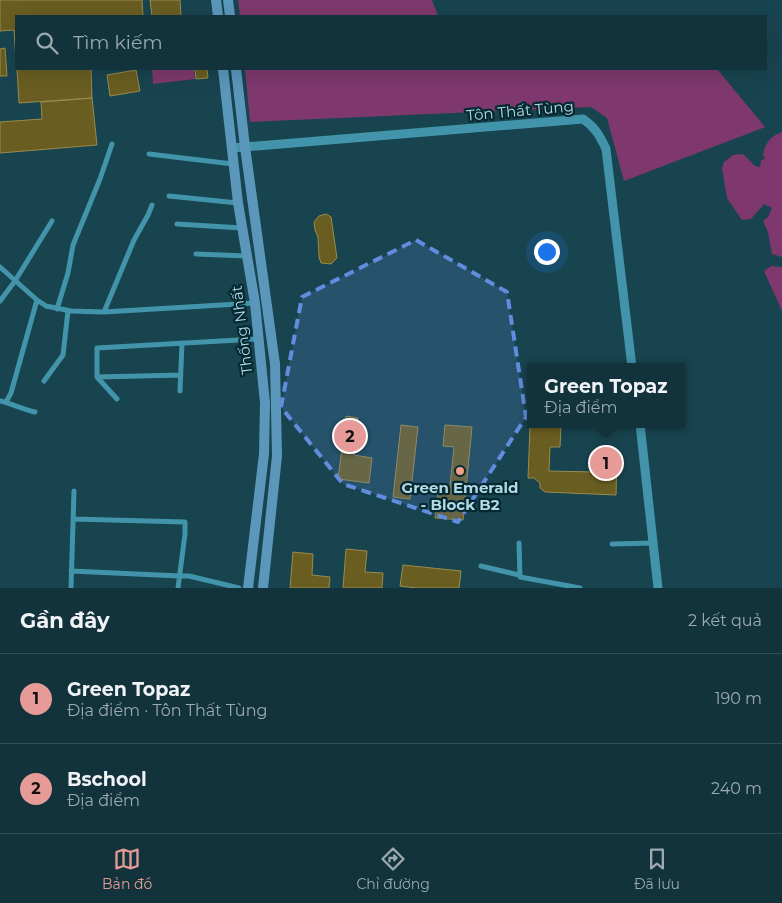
<!DOCTYPE html>
<html lang="vi">
<head>
<meta charset="utf-8">
<style>
  body { margin:0; font-family:Montserrat,sans-serif; background:#1b3b42; color:#f1f3f6 }
  .you { position:absolute; left:546px; top:251px; width:18px; height:18px; margin:-12px; border:4px solid #fff; border-radius:50%; background:#1a73e8; box-shadow:0 0 0 8px #1a73e833 }
  .badge { display:grid; place-items:center; width:32px; height:32px; border-radius:50%; background:#e69b98; color:#111; font-size:16px; font-weight:700 }
  .pin { position:absolute; translate:-50% -50%; border:2px solid #fff; box-shadow:0 1px 5px #0006 }
  .popup { position:absolute; left:527px; top:363px; width:158px; height:65px; box-sizing:border-box; display:grid; place-content:center; border-radius:0px; background:#12333b; filter:drop-shadow(0 1px 4px #0005); font-size:16px; white-space:nowrap; color:#9caaaf }
  .popup b { font-size:19px; color:#f1f3f6 }
  .popup::after { content:''; position:absolute; left:50%; top:100%; margin-left:-10px; border:10px solid transparent; border-top-color:#12333b }
  .list { margin:0; padding:0; list-style:none }
  h2 { display:flex; justify-content:space-between; align-items:center; height:65px; margin:0; padding:0 20px; font-size:21px }
  h2 small { font-size:16px; font-weight:400; color:#9caaaf }
  .list li { display:grid; grid-template-columns:32px 1fr auto; gap:15px; align-items:center; box-sizing:border-box; height:90px; padding:0 20px; border-top:1px solid #314e55 }
  .list b { display:block; font-size:19px; white-space:nowrap }
  .list p { margin:0; font-size:16px; white-space:nowrap; color:#9caaaf }
  .list em { font-size:16px; font-style:normal; color:#9caaaf }
  .icon { flex:none; width:28px; height:28px; fill:none; stroke:currentColor; stroke-width:2; stroke-linecap:round; stroke-linejoin:round }
  .map { position:relative; flex:none; width:782px; height:588px; overflow:hidden }
  .search { position:absolute; background:#12333b; box-shadow:0 5px 20px #0002; left:15px; right:15px; top:15px; height:55px; display:flex; align-items:center; gap:12px; box-sizing:border-box; padding:0 18px; border-radius:0px; color:#9caaaf; font-size:19px }
  .sheet { height:245px; background:#12333b }
  nav { display:flex; justify-content:space-around; align-items:center; box-sizing:border-box; height:70px; border-top:1px solid #314e55; background:#12333b; font-size:14px; color:#9caaaf }
  nav a { display:grid; justify-items:center; gap:2px }
  nav .on { color:#e69b98 }
  .map>svg:first-child { display:block }
</style>
</head>
<body>
<div class="map">
<svg width="782" height="588" viewBox="0 0 782 588">
  <rect width="100%" height="100%" fill="#18444f"/>
  <path fill="#7e386d" d="M 238,0 L 432,0 L 438,16 L 240,16 Z
    M 152,69 L 194,69 L 195,79 L 153,84 Z
    M 245,69 L 717,69 L 765,127 L 624,181 L 607,118 L 591,107 L 250,122 Z
    M 782,132 L 782,257 L 772,254 L 768,232 L 763,221 L 768,217 L 772,208 L 764,204 L 751,219 L 742,220 L 727,198 L 722,168 L 724,162 L 733,155 L 743,154 L 755,166 L 760,167 L 761,160 L 765,159 L 763,155 C 765,143 771,136 782,132 Z
    M 771,266 L 782,267 L 782,311 L 764,271 Z"/>
  <path fill="#695d21" stroke="#998c4c" d="M 0,0 L 142,0 L 143,16 L 16,16 L 16,61 L 14,30 L 0,31 Z
    M 150,0 L 180,0 L 181,16 L 152,16 Z
    M 5,48 L 7,76 L 0,76 L 0,49 Z
    M 17,69 L 91,69 L 92,98 L 19,103 Z
    M 195,69 L 207,69 L 208,78 L 196,79 Z
    M 136,70 L 140,91 L 110,96 L 107,75 Z
    M 92,98 L 97,145 L 0,153 L 0,122 L 42,119 L 41,102 Z
    M 326,214 L 331,217 L 337,258 L 331,264 L 321,263 L 319,257 L 318,237 L 315,230 L 314,222 L 319,216 Z
    M 346,416 L 358,418 L 354,455 L 372,458 L 369,483 L 338,479 Z
    M 401,425 L 418,427 L 410,499 L 393,497 Z
    M 445,425 L 472,427 L 463,520 L 435,518 L 438,494 L 449,495 L 454,447 L 443,446 Z
    M 530,426 L 561,427 L 560,447 L 550,447 L 549,471 L 595,472 L 596,455 L 617,456 L 616,495 L 545,492 L 540,488 L 540,483 L 534,478 L 528,478 Z
    M 346,549 L 367,551 L 365,572 L 383,573 L 382,588 L 343,588 Z
    M 293,552 L 313,554 L 312,575 L 330,577 L 329,588 L 290,588 Z
    M 403,565 L 461,571 L 459,588 L 416,588 L 400,586 Z"/>
  <g fill="none" stroke-linecap="round" stroke-linejoin="round">
    <path stroke="#4294aa" stroke-width="5" d="M 149,154 L 233,164
      M 169,196 L 238,203
      M 177,224 L 242,228
      M 196,254 L 247,256
      M 0,267 L 37,300 L 46,306 L 71,311 L 104,312 L 255,303
      M 0,301 L 15,281 L 52,221
      M 57,309 L 68,273 L 73,245 L 100,179 L 112,144
      M 104,312 L 134,240 L 148,215 L 152,205
      M 97,377 L 181,375
      M 44,381 L 63,355 L 68,311
      M 180,391 L 182,343
      M 117,399 L 97,377 L 97,348 L 258,339
      M 0,401 C 6,402 26,410 35,412
      M 6,402 L 11,393 L 37,300
      M 73,519 L 185,522 L 185,534 L 178,588
      M 519,543 L 520,577 L 580,588
      M 612,544 L 653,543
      M 481,566 L 519,575
      M 71,571 L 180,576 L 189,576 L 239,588
      M 71,588 L 74,491"/>
    <path stroke="#4294aa" stroke-width="9" d="M 232,148 L 583,119 C 595,127 600,136 606,149 L 632,367
      M 640,424 L 658,588"/>
    <path stroke="#5b97ba" stroke-width="10" d="M 216,0 L 218,16
      M 228,0 L 230,16
      M 223,69 L 238,203 L 255,303 L 265,403 L 264,454 L 248,588
      M 236,69 L 245,147 L 275,364 L 277,456 L 263,588"/>
  </g>
  <path fill="#608ddd" fill-opacity="0.2" stroke="#608ddd" stroke-width="4" stroke-dasharray="10 6" stroke-linejoin="round" d="M 416,240 L 507,292 L 526,417 L 458,522 L 343,484 L 281,407 L 302,297 Z"/>
  <circle fill="#f39f85" stroke="#052932" stroke-width="2" cx="460" cy="471" r="5"/>
  <g text-anchor="middle" stroke-width="4.5" stroke-linejoin="round" paint-order="stroke">
    <g font-size="15" fill="#b3d9e4" stroke="#052932">
      <text transform="translate(520 111) rotate(-5)" y="5">Tôn Thất Tùng</text>
      <text transform="translate(242 330) rotate(-97)" y="5">Thống Nhất</text>
    </g>
    <g font-size="15" font-weight="bold" fill="#b3d9e4" stroke="#052932">
      <text x="460" y="493">Green Emerald<tspan x="460" dy="17">- Block B2</tspan></text>
    </g>
  </g>
</svg>
<div class="you"></div>
<div class="pin badge" style="left:606px;top:463px">1</div>
<div class="popup"><b>Green Topaz</b>Địa điểm</div>
<div class="pin badge" style="left:350px;top:436px">2</div>
<div class="search"><svg class="icon" aria-label="search" viewBox="0 0 24 24"><circle cx="10" cy="10" r="6"/><path d="M15 15l6 6"/></svg>Tìm kiếm</div>
</div>
<section class="sheet">
<h2>Gần đây<small>2 kết quả</small></h2>
<ul class="list">
<li><span class="badge">1</span><div><b>Green Topaz</b><p>Địa điểm · Tôn Thất Tùng</p></div><em>190 m</em></li>
<li><span class="badge">2</span><div><b>Bschool</b><p>Địa điểm</p></div><em>240 m</em></li>
</ul>
</section>
<nav>
<a class="on"><svg class="icon" aria-label="map" viewBox="0 0 24 24"><path d="M3 6l6-2 6 2 6-2v14l-6 2-6-2-6 2zM9 4v14M15 6v14"/></svg>Bản đồ</a>
<a><svg class="icon" aria-label="directions" viewBox="0 0 24 24"><path d="M12 3l9 9-9 9-9-9zM9 14v-3h6M13 9l2 2-2 2"/></svg>Chỉ đường</a>
<a><svg class="icon" aria-label="saved" viewBox="0 0 24 24"><path d="M7 4h10v16l-5-4-5 4z"/></svg>Đã lưu</a>
</nav>
</body>
</html>
